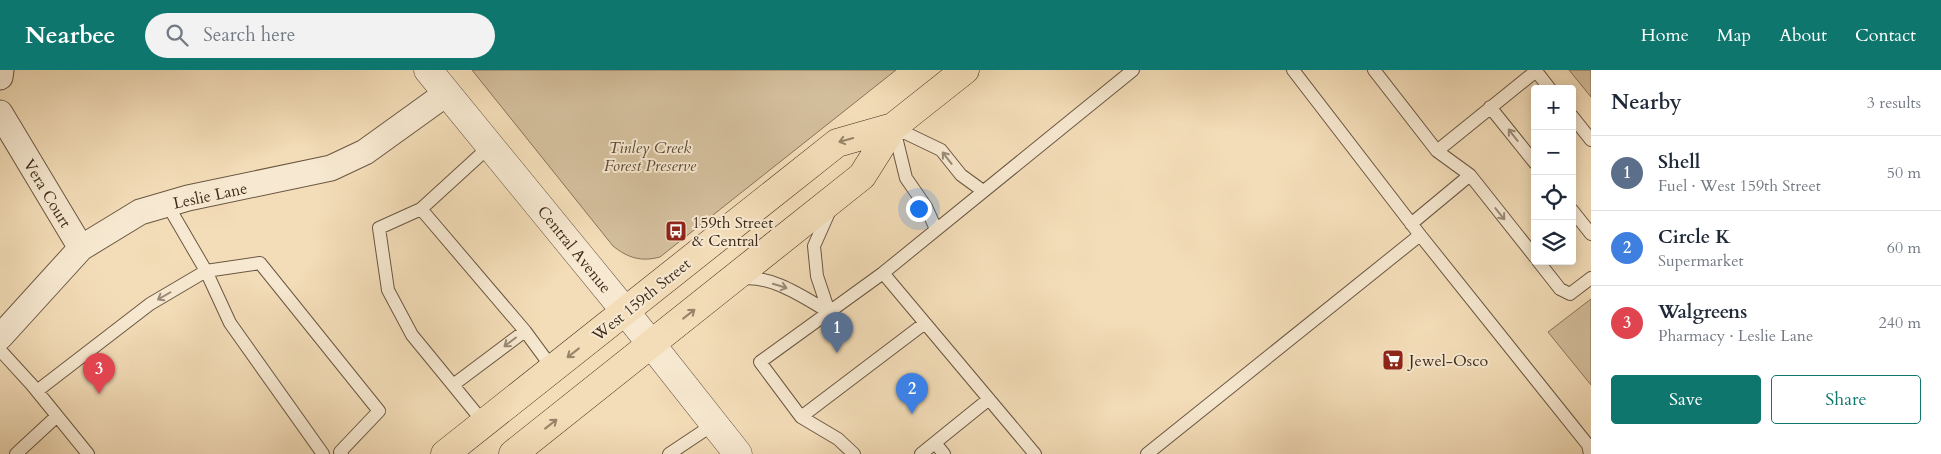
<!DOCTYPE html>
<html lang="en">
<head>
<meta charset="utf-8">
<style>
  body { margin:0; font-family:Cardo,serif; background:#f2f2f3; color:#1f2937 }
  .controls { position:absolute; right:15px; top:15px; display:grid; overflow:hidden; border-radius:5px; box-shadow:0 2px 12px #0003 }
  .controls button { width:45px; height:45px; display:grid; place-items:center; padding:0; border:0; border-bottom:1px solid #e0e1e3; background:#fff; color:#1f2937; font:25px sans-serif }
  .you { position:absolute; left:918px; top:138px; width:18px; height:18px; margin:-12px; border:4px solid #fff; border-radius:50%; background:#1a73e8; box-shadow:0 0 0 8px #1a73e833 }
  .badge { display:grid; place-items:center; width:32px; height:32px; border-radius:50%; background:#0f766e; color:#fff; font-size:16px; font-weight:700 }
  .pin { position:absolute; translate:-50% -41px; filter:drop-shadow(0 1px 2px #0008) }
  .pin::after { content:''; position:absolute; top:26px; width:18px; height:15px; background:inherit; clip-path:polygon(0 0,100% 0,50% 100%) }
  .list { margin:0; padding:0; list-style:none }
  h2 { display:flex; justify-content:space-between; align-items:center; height:65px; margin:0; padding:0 20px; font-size:21px }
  h2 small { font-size:16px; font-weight:400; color:#747a83 }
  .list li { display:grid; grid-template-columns:32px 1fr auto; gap:15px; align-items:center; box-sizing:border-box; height:75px; padding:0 20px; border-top:1px solid #e0e1e3 }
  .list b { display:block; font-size:19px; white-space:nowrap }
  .list p { margin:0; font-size:16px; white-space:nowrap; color:#747a83 }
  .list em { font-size:16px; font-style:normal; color:#747a83 }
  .actions { display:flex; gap:10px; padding:15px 20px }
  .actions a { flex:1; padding:11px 0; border:1px solid #0f766e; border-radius:5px; text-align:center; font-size:18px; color:#0f766e }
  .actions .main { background:#0f766e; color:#fff }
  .icon { flex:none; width:28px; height:28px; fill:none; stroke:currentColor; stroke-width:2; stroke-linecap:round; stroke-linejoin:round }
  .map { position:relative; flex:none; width:1591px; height:384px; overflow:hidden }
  header { display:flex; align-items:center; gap:30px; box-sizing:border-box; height:70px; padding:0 25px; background:#0f766e; color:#fff }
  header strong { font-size:24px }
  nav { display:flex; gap:28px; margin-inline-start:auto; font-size:18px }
  .search { width:350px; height:45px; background:#f2f2f3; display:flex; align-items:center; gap:12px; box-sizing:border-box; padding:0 18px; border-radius:28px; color:#747a83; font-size:19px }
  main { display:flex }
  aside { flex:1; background:#fff }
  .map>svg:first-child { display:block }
</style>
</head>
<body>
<header>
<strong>Nearbee</strong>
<div class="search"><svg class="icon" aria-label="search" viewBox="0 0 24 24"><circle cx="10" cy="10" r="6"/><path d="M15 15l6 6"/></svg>Search here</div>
<nav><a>Home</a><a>Map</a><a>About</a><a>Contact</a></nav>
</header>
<main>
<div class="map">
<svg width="1591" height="384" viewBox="0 0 1591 384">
  <rect width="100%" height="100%" fill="#f3ddb8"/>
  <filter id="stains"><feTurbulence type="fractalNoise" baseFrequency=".004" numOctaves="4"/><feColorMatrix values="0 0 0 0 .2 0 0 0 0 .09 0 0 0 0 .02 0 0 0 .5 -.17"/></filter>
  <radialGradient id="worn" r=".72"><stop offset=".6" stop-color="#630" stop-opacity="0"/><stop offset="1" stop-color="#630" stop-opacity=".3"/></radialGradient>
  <path fill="#d4bf9d" stroke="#89745c" d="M 472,0 L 896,0 L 660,187 C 641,192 628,188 613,176 Z
    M 1569,0 L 1591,0 L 1591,27 Z
    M 1591,229 L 1591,315 L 1548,262 Z"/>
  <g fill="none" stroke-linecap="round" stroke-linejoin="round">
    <g stroke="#6b5742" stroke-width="14">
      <path id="service" d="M 1374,0 L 1437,81
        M 1490,37 L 1535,93
        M 1572,46 L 1591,70
        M 893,57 L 941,80 L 961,105 L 983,121
        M 894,59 L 906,108 L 926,137 L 936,159
        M 490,76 L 421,139 L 525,261
        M 167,134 L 206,201 L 260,193 L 379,341 L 340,382 L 342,384
        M 421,139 L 379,158 L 388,220 L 412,265 L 453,315
        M 1572,140 L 1591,164
        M 1411,154 L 1470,105
        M 1420,165 L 1588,375 L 1590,384
        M 1535,187 L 1470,105 L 1437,81 L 1536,1 L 1550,19
        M 1538,191 L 1560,219 L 1570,224 L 1591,208
        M 740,209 C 771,204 803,227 829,242 L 817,206 L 814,176 L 830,140
        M 0,280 L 32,315 L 88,384
        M 37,321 L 150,234 L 206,201 L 230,253 L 323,384
        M 801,347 L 925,253
        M 484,353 L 453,315 L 525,261 L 553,299
        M 935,373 L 944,384
        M 16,384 L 57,346
        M 669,384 L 714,354
        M 854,384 L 838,369 L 801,347 L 760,292 L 883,203
        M 921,384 L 989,329
        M 1035,384 L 883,203 L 1133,0
        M 1147,384 L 1420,165 L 1293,0"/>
    </g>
    <g stroke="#6b5742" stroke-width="27">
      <path id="minor" d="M 0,7 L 1,0
        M 0,43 L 81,178
        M 0,267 L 81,178 L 140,142 L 188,128 L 331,98 L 365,82 L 447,23"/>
    </g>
    <g stroke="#6b5742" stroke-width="29">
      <path id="tertiary" d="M 428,0 L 625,241 L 738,384"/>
    </g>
    <g stroke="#3e2a1b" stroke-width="29">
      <path id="primary" d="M 445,384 L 837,73 L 893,57
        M 513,384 L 862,106 L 893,57 L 965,0"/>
    </g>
    <use href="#service" stroke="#f7e9d1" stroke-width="12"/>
    <use href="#minor" stroke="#f7e9d1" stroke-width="25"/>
    <use href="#tertiary" stroke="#f7e9d1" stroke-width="28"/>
    <use href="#primary" stroke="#f3ddb8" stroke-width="28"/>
  </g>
  <defs><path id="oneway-shaft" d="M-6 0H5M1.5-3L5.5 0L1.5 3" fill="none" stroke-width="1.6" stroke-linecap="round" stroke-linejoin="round" transform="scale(1.25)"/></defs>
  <g stroke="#9a8a76">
    <use href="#oneway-shaft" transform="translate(1513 65) rotate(-128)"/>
    <use href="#oneway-shaft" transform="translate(947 88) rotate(-128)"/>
    <use href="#oneway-shaft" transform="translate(1500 144) rotate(51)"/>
    <use href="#oneway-shaft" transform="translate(780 216) rotate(17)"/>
    <use href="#oneway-shaft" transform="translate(164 226) rotate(150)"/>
    <use href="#oneway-shaft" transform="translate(510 272) rotate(143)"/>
  </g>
  <g stroke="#98846a">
    <use href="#oneway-shaft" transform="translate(846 70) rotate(164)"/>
    <use href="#oneway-shaft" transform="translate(689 244) rotate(-38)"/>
    <use href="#oneway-shaft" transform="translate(573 283) rotate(142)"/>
    <use href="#oneway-shaft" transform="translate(551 354) rotate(-38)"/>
  </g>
  <defs>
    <g id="bus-square" transform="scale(1.125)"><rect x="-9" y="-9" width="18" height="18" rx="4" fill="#8f2418" stroke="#f7e9d1"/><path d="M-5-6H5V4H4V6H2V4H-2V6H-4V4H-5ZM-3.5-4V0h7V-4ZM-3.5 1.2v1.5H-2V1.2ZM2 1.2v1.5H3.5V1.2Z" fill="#fff"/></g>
    <g id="supermarket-square" transform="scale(1.125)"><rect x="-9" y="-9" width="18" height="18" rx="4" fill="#8f2418" stroke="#f7e9d1"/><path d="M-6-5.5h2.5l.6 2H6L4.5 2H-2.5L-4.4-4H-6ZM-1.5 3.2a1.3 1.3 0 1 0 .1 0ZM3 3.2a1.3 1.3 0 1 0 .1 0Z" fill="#fff"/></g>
  </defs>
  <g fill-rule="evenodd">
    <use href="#bus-square" x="676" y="161"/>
    <use href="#supermarket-square" x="1393" y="290"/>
  </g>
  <g text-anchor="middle" stroke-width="4" stroke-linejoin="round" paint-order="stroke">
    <g font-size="16" font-style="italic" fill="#5c4835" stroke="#f7e9d1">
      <text x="650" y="83">Tinley Creek<tspan x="650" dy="18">Forest Preserve</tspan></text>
    </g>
    <g font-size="16" fill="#3e2a1b" stroke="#f7e9d1">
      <text transform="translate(48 123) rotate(59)" y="6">Vera Court</text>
      <text transform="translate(210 125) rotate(-12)" y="6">Leslie Lane</text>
      <text transform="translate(575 179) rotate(51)" y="6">Central Avenue</text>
      <text transform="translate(641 229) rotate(-39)" y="6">West 159th Street</text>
    </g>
    <g font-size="16" fill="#3e2a1b" stroke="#f7e9d1" text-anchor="start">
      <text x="692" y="158">159th Street<tspan x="692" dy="18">&amp; Central</tspan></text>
      <text x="1409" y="296">Jewel-Osco</text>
    </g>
  </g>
  <rect width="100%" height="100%" filter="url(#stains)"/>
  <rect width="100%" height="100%" fill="url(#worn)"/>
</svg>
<div class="controls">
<button>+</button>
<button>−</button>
<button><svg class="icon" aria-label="locate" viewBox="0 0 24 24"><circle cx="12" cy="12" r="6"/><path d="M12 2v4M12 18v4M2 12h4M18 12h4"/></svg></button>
<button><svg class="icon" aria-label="layers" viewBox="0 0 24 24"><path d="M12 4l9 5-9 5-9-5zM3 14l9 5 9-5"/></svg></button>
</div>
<div class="you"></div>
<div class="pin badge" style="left:837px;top:283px;background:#5c6f8a">1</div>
<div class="pin badge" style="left:912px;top:344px;background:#3f7fe0">2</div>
<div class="pin badge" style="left:99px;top:324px;background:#e0444e">3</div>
</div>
<aside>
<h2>Nearby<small>3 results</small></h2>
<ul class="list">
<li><span class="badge" style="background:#5c6f8a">1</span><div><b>Shell</b><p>Fuel · West 159th Street</p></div><em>50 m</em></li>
<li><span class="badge" style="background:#3f7fe0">2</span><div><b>Circle K</b><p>Supermarket</p></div><em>60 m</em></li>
<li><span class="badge" style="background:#e0444e">3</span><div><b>Walgreens</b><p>Pharmacy · Leslie Lane</p></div><em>240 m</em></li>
</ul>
<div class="actions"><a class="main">Save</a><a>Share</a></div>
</aside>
</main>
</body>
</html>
